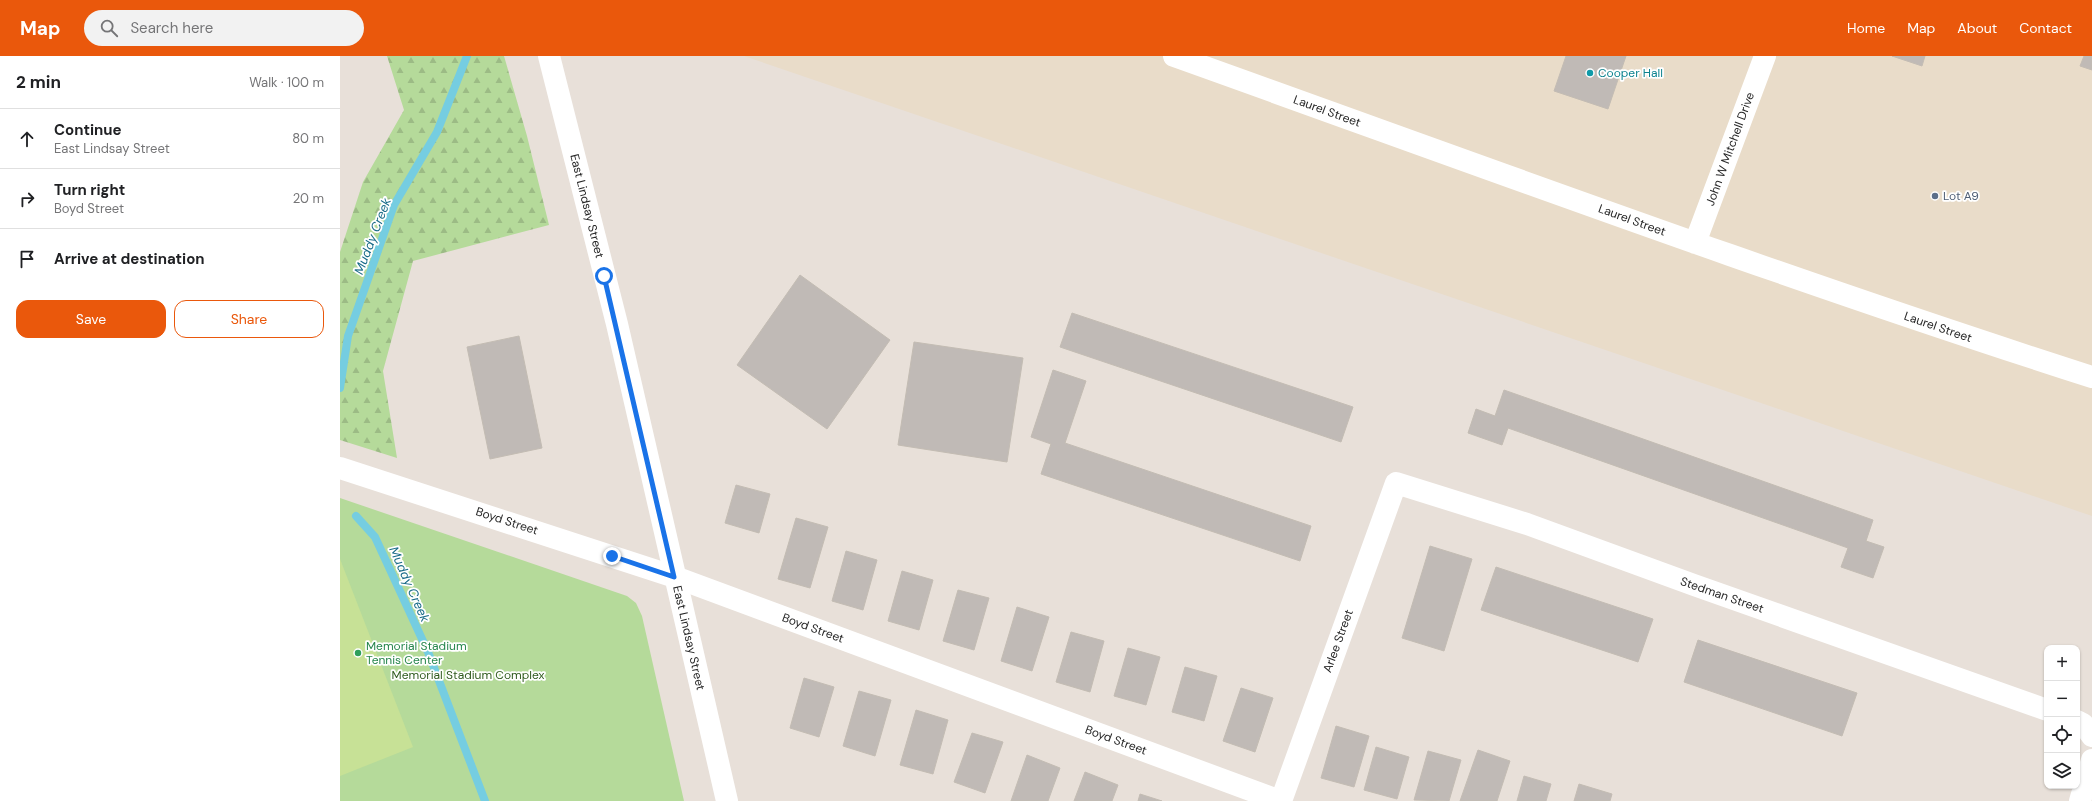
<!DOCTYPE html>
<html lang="en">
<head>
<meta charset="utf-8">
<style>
  body { margin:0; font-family:"DM Sans",sans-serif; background:#f2f2f2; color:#202124 }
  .controls { position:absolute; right:12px; bottom:12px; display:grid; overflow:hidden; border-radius:8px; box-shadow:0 1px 3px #0004 }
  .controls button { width:36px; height:36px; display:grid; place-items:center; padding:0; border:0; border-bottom:1px solid #e0e0e0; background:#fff; color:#202124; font:20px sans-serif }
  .stop { position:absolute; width:12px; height:12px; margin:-9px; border:3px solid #1a73e8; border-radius:50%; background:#fff }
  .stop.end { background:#1a73e8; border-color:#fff; box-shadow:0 1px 4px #0008 }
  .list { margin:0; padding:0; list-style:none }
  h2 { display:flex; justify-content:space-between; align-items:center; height:52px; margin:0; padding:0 16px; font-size:17px }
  h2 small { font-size:13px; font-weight:400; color:#757577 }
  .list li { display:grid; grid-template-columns:26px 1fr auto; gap:12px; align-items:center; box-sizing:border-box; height:60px; padding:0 16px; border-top:1px solid #e0e0e0 }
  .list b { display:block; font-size:15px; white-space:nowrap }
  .list p { margin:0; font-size:13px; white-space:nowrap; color:#757577 }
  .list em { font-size:13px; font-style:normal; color:#757577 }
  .actions { display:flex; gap:8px; padding:12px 16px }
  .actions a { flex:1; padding:9px 0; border:1px solid #ea580c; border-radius:12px; text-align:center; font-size:14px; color:#ea580c }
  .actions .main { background:#ea580c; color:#fff }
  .icon { flex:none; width:22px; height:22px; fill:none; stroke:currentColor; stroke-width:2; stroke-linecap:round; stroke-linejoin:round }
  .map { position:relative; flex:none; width:1752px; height:745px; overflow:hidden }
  header { display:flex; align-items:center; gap:24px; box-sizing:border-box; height:56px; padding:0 20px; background:#ea580c; color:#fff }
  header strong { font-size:19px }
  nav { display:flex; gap:22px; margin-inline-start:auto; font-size:14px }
  .search { width:280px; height:36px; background:#f2f2f2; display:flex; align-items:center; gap:10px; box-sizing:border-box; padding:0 14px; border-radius:22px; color:#757577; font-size:15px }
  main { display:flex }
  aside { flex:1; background:#fff }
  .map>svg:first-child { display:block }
</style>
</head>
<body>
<header>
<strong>Map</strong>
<div class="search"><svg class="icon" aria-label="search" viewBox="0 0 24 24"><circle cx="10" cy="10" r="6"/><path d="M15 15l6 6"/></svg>Search here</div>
<nav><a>Home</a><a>Map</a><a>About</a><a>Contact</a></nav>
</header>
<main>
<aside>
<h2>2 min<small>Walk · 100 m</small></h2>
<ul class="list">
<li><svg class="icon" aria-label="ahead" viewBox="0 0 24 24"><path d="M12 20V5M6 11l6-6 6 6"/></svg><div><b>Continue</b><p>East Lindsay Street</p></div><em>80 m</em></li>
<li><svg class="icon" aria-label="right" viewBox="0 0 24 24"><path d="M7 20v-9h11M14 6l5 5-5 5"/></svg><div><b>Turn right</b><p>Boyd Street</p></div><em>20 m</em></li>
<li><svg class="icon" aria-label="arrive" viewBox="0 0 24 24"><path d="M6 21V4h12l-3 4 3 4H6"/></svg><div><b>Arrive at destination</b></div></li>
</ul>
<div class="actions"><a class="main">Save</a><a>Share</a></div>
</aside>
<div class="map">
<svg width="1752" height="745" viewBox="0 0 1752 745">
  <defs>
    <pattern id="forest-firs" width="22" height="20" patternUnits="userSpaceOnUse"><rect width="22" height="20" fill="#b5da9a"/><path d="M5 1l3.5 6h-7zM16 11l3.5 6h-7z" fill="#9cbb85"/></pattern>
  </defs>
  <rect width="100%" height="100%" fill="#e8e0d9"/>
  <path fill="#e9dcc9" d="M 404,0 L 1752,0 L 1752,460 Z"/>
  <path fill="#b5da9a" d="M 0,442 L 287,540 L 296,547 L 302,560 L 344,745 L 0,745 Z"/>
  <path fill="url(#forest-firs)" d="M 47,0 L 164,0 L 187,80 L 209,169 L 73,205 L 43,315 L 57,402 L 0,384 L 0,196 L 23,126 L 64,54 Z"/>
  <path fill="#c7e196" d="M 0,503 L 73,691 L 0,720 Z"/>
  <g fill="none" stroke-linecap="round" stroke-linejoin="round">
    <path stroke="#75cde1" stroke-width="8" d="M 0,332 L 8,280 L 54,149 L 97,76 L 127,0
      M 16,460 L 35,481 L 88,596 L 145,745"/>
  </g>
  <path fill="#c0bab6" stroke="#c3bcb3" d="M 1226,0 L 1286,0 L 1268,53 L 1214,35 Z
    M 1552,0 L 1585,0 L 1582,10 Z
    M 1744,0 L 1752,0 L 1752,14 L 1740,10 Z
    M 460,219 L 550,284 L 487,373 L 397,309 Z
    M 732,257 L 1013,351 L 1001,386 L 720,291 Z
    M 179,280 L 202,392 L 150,403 L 127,291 Z
    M 574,286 L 683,302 L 667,406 L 558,389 Z
    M 713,314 L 746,325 L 725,387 L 971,470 L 960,505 L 701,418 L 711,388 L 691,381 Z
    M 1164,334 L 1533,464 L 1526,485 L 1544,491 L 1533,522 L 1501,511 L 1508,492 L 1168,372 L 1162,389 L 1128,377 L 1136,353 L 1155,360 Z
    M 396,429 L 430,438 L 419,477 L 385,467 Z
    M 456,462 L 488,471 L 470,532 L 438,523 Z
    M 1090,490 L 1132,503 L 1104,595 L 1062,582 Z
    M 506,495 L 537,504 L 523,554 L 492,545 Z
    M 1156,511 L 1313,563 L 1298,606 L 1141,554 Z
    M 562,515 L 593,524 L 579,574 L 548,565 Z
    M 618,534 L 649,542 L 634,594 L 603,585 Z
    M 677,551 L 709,561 L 692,615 L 661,605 Z
    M 731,576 L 764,585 L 750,636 L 716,626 Z
    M 1358,584 L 1517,637 L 1502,680 L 1344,626 Z
    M 788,592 L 820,601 L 806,649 L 774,640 Z
    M 845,611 L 877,620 L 864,665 L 832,656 Z
    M 464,622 L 494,631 L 479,681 L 450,672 Z
    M 901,632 L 933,642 L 915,696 L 883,685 Z
    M 519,635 L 551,644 L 535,700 L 503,690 Z
    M 576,654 L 608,664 L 593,718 L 560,709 Z
    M 996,670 L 1029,680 L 1014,731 L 981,722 Z
    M 632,677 L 663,686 L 645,737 L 614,726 Z
    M 1036,691 L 1069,701 L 1057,743 L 1024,734 Z
    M 1138,694 L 1170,705 L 1157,745 L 1120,745 Z
    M 1088,695 L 1121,704 L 1109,745 L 1074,744 Z
    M 687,699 L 720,712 L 708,745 L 671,745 Z
    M 745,716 L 778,729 L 772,745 L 734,745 Z
    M 1184,720 L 1211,728 L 1206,745 L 1177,745 Z
    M 1239,728 L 1272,738 L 1270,745 L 1234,745 Z
    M 800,738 L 822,745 L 798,745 Z"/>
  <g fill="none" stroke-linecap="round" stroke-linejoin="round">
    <path stroke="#fff" stroke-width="22" d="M 834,0 C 1139,109 1443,222 1752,321
      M 1355,187 L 1425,0
      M 0,412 L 335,521 L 940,745
      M 1737,665 L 1743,668 L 1752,680
      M 941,745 L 1056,427 L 1187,468 L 1354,529 L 1707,654
      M 1740,745 L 1752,704"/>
    <path stroke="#fff" stroke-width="22" d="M 209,0 L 277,268 L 387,745"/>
  </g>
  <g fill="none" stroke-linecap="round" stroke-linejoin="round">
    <path stroke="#1a73e8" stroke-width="5" d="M 264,220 L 334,521 L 272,500"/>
  </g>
  <circle fill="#0f9aa8" stroke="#fff" stroke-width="1.5" cx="1250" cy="17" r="4"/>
  <circle fill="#5c6f8a" stroke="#fff" stroke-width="1.5" cx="1595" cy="140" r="4"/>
  <circle fill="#2e9e5b" stroke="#fff" stroke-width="1.5" cx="18" cy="597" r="4"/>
  <g text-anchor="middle" stroke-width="3.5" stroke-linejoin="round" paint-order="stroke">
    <g font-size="12" fill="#0d838f" stroke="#fff" text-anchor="start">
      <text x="1258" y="21">Cooper Hall</text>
    </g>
    <g font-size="12" fill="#272727" stroke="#fff">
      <text transform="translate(987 55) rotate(20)" y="4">Laurel Street</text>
      <text transform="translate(1390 93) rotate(-70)" y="4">John W Mitchell Drive</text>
      <text transform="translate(247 150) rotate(76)" y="4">East Lindsay Street</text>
      <text transform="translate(1292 164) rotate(20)" y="4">Laurel Street</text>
      <text transform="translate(1598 271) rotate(19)" y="4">Laurel Street</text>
      <text transform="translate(167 465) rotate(18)" y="4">Boyd Street</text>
      <text transform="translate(1382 539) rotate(19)" y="4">Stedman Street</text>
      <text transform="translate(473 572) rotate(20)" y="4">Boyd Street</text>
      <text transform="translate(349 582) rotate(77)" y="4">East Lindsay Street</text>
      <text transform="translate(998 585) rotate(-70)" y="4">Arlee Street</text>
      <text transform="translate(776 684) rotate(20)" y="4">Boyd Street</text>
    </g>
    <g font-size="12" fill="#4e5e75" stroke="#fff" text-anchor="start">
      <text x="1603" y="144">Lot A9</text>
    </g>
    <g font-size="12" fill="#27864d" stroke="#fff" text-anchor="start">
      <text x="26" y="594">Memorial Stadium<tspan x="26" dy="14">Tennis Center</tspan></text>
    </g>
    <g font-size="12" fill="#305b1f" stroke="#fff">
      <text x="128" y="623">Memorial Stadium Complex</text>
    </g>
    <g font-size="13" font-style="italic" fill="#196b88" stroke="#fff">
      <text transform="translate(32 180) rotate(-69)" y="5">Muddy Creek</text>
      <text transform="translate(70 528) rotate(66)" y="5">Muddy Creek</text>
    </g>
  </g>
</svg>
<div class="controls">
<button>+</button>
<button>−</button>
<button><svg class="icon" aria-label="locate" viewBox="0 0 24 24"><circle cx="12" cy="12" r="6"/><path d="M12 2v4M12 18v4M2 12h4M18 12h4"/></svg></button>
<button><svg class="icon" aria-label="layers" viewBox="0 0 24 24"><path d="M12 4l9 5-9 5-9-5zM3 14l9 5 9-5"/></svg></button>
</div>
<div class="stop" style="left:264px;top:220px"></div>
<div class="stop end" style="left:272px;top:500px"></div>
</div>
</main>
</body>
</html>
